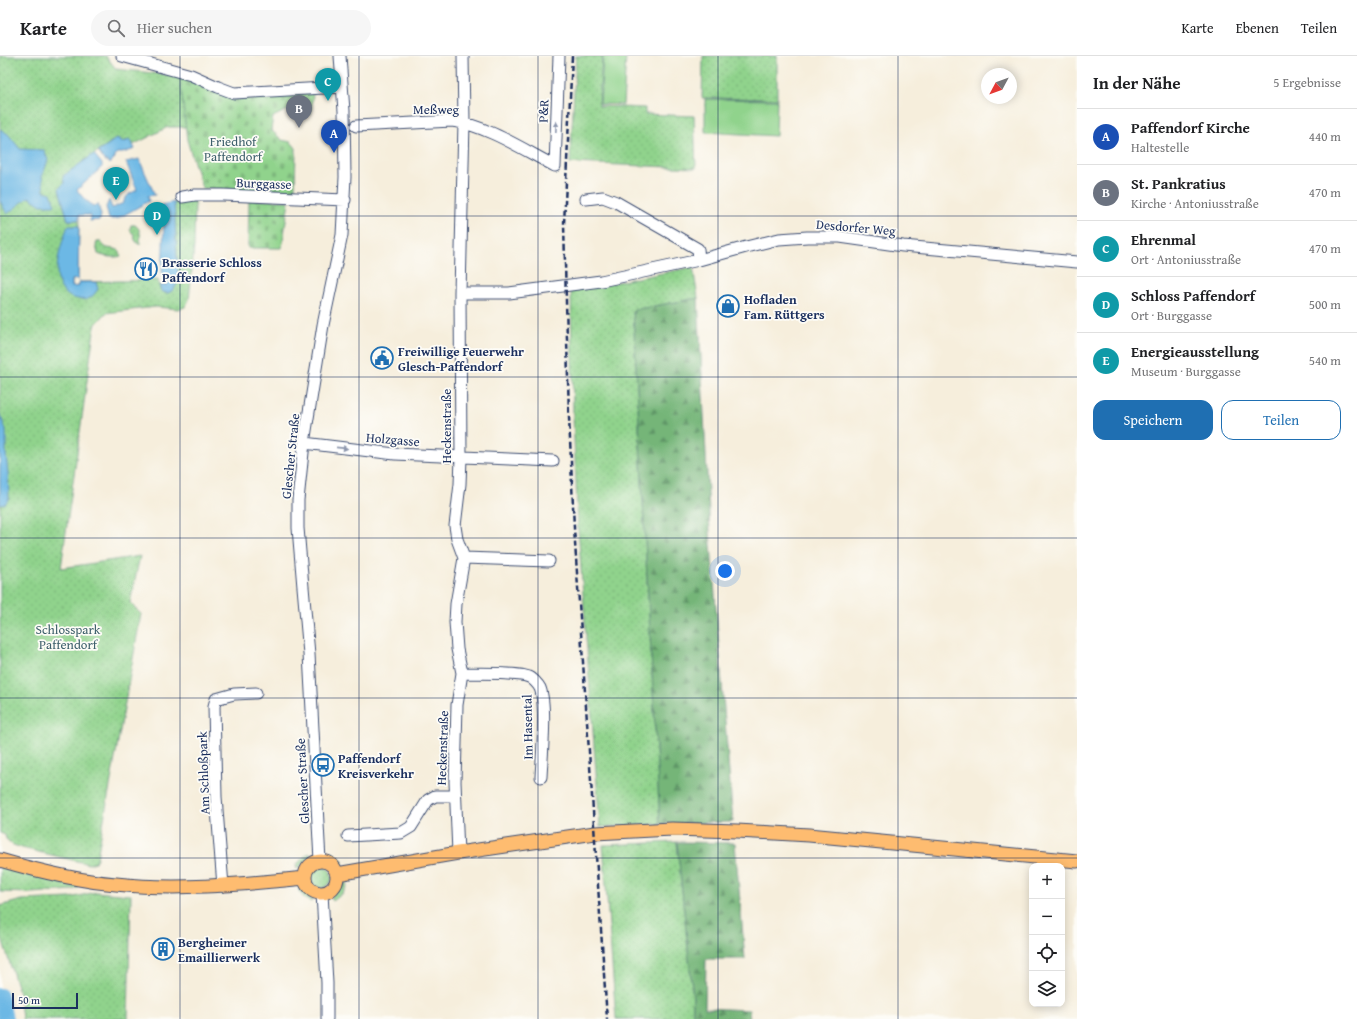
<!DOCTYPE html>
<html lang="de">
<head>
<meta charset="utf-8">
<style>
  body { margin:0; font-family:"Gentium Book Plus",serif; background:#f6f6f6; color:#202124 }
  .controls { position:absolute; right:12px; bottom:12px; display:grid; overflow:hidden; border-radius:8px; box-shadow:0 2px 10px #0003 }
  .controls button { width:36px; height:36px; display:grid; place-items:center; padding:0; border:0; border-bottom:1px solid #e0e0e0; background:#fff; color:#202124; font:20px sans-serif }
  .compass { position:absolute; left:981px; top:12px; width:36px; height:36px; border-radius:50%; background:#fff; box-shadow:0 2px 10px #0003; rotate:229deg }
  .scale { position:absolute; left:12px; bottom:10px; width:66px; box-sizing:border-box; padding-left:4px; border:2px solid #1b2f5e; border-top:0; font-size:11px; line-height:14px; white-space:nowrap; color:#1b2f5e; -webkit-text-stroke:3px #fdfcf7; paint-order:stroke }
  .you { position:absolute; left:725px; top:515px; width:14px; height:14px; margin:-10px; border:3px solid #fff; border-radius:50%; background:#1a73e8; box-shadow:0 0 0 6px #1a73e833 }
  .badge { display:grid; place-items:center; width:26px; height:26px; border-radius:50%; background:#1f6fb2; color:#fff; font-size:13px; font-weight:700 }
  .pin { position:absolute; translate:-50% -33px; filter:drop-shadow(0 1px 2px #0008) }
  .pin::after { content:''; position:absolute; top:21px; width:14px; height:12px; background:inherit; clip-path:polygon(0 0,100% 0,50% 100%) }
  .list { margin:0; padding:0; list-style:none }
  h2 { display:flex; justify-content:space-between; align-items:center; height:52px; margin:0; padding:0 16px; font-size:17px }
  h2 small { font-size:13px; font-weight:400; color:#757577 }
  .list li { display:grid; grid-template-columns:26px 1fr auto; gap:12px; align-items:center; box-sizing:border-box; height:56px; padding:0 16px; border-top:1px solid #e0e0e0 }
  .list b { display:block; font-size:15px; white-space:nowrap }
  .list p { margin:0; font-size:13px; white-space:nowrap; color:#757577 }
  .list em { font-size:13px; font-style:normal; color:#757577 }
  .actions { display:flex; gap:8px; padding:12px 16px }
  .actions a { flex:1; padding:9px 0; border:1px solid #1f6fb2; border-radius:12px; text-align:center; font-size:14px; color:#1f6fb2 }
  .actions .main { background:#1f6fb2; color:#fff }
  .icon { flex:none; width:22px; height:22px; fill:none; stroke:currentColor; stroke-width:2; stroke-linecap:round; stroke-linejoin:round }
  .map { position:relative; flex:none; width:1077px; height:963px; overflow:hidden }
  header { display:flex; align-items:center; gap:24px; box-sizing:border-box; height:56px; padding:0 20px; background:#fff; border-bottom:1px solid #e0e0e0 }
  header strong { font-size:19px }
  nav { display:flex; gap:22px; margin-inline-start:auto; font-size:14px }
  .search { width:280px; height:36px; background:#f6f6f6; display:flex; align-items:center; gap:10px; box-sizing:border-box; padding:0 14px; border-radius:22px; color:#757577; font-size:15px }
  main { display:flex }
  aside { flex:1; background:#fff }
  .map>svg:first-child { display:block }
</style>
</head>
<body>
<header>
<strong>Karte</strong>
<div class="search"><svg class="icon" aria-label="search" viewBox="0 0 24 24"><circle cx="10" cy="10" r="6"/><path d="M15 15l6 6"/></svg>Hier suchen</div>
<nav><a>Karte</a><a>Ebenen</a><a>Teilen</a></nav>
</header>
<main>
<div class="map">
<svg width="1077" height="963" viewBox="0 0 1077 963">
  <defs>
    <pattern id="grass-dots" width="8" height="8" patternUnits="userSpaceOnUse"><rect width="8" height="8" fill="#90d38c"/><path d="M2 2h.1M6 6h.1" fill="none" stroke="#7cb57b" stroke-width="1.8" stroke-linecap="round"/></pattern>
    <pattern id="forest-firs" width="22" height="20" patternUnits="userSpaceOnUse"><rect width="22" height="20" fill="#74b578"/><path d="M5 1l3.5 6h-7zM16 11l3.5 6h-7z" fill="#5e9466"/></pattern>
    <pattern id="cemetery-stones" width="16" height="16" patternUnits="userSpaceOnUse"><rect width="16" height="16" fill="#90d38c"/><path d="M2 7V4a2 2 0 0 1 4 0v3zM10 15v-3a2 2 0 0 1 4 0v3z" fill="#7cb57b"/></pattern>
  </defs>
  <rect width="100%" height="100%" fill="#fdfcf7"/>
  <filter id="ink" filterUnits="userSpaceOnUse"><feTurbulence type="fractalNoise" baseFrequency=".025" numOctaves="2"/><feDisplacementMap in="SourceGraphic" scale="8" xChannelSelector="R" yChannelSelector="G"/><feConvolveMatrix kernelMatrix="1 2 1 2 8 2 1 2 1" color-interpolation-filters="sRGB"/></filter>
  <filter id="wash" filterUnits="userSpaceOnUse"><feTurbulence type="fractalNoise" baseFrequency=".012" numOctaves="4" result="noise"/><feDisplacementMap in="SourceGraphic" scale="16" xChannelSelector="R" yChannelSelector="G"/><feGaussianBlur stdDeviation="0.9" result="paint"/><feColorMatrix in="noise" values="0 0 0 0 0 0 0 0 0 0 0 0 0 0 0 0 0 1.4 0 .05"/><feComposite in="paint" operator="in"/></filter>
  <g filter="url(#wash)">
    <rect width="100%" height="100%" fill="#f6eedc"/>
    <path fill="url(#grass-dots)" stroke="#568175" d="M 0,0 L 106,0 L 116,13 L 171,19 L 180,21 L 186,71 L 168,71 L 133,89 L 130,83 L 123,86 L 117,82 L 63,120 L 64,127 L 59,133 L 68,164 L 79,164 L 78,223 L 72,224 L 72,231 L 79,230 L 79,226 L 158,224 L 160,233 L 165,237 C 175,237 177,229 178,220 L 174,146 L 195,145 L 194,191 L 189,244 L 185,251 L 179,253 L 156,251 L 106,257 L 96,268 L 94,275 L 61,512 L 140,500 L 130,547 L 141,558 L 97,802 L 95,806 L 89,808 L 22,792 L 13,789 L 6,783 L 5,779 L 0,777 Z
      M 576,0 L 602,0 L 599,50 L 645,52 L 645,58 L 694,60 L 696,112 L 570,107 Z
      M 703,0 L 777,0 L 777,43 L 702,42 Z
      M 131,169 L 135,169 C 141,173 141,180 140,188 L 138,188 L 135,184 L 134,178 L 131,176 L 130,173 Z
      M 97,186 L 101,186 C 107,196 112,190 120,195 L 121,200 C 115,202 104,201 98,198 L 96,189 Z
      M 693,211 L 698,242 L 633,254 L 660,768 L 600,771 L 578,471 L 573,360 L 571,233 L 602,229 Z
      M 677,786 L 693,942 L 693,963 L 616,963 L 603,789 Z
      M 331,796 L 338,800 L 343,805 L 342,808 L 337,806 L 330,799 Z
      M 309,797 L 311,800 L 298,813 L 296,811 L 298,807 Z
      M 0,808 L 79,829 L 78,832 L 73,834 L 31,837 L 0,836 Z
      M310 821a11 11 0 1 1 22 0a11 11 0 1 1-22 0Z
      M 345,826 L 347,829 L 343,837 L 333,845 L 331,843 L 333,838 Z
      M 300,832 L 304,834 L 313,844 L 311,846 L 304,842 L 298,834 Z
      M 96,836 L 131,839 L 128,963 L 22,963 L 19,937 L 0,876 L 0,850 L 22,844 L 70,842 Z"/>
    <path fill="url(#forest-firs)" stroke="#48726b" d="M 698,242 L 710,476 L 733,766 L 660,768 L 633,254 Z
      M 677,786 L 735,787 L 745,903 L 706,903 L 705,952 L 749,954 L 750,963 L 693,963 L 693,942 Z"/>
    <path fill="url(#cemetery-stones)" stroke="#568175" d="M 180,21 L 196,26 L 233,43 L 268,42 L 274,37 L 313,37 L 311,58 L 291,54 L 285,55 L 273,61 L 271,74 L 282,84 L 291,86 L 296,92 L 295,135 L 248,135 L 202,132 L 187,84 Z
      M 249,144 L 289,145 L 282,192 L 248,192 Z"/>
    <path fill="#90d38c" stroke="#568175" d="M 603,0 L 626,0 L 623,49 L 600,48 Z
      M 705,43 L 777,44 L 776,80 L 705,76 Z"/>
    <path fill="#6cb8e5" stroke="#4474a2" d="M 0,73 L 8,78 L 20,93 L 44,94 L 48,104 L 42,121 L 44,135 L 51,137 L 55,149 L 41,149 L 29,141 L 7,158 L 0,145 Z
      M 117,82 L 123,86 L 127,85 L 130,83 L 135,93 L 123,97 L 117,97 L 115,99 L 115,102 L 109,108 L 107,105 L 105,105 L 98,96 Z
      M 94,98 L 102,108 L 102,111 L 77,134 L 86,145 L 89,146 L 91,149 L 94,150 L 98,148 L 101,159 L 100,164 L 90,165 L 90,159 L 79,159 L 79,164 L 68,164 L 59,133 L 64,127 L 63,120 Z
      M 139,103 L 155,139 L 148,140 L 149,145 L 117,163 L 109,163 L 106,151 L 109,144 L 112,152 L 116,151 L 116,150 L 124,147 L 124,144 L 129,138 L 137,134 L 126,106 Z
      M 174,146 L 178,220 L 177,228 L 173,234 L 168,237 L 162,236 L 160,233 L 160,229 L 167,229 L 167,221 L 162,220 L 164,165 L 161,149 Z
      M 68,170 L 79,170 L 78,223 L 72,224 L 72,231 L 79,230 L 79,226 L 96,226 L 98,233 C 92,242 88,245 78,243 C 75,242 71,242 69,240 C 47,227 61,188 68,170 Z
      M 0,358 L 6,374 L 6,398 L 8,417 L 9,442 L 5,448 L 0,449 Z"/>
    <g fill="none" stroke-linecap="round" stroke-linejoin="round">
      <path stroke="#6cb8e5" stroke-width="16" d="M 0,940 L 5,963"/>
    </g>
  </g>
  <g filter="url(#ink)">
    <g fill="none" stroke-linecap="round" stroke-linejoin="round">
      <g stroke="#3c4c71" stroke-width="13">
        <path id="minor" d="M 122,0 L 191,19 L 218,31 L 234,37 L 342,31
          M 356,70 L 452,65 C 486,69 524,94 555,110 L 559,0
          M 182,141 L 195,139 L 223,139 L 345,144
          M 586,143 L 603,141 L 616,146 L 698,193 L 699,204
          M 460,237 L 509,237 L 601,225 L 699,204 L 746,191 L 779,183 L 807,181 L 840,181 L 903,190 L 1077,206
          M 304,387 L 395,398 L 553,405
          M 464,502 L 549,505
          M 462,617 C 476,618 518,616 529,621 C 532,622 538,628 540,632 C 547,649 542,700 541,721
          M 348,780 L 401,777 L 411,771 L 428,744 L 435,740 L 455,740
          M 458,797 L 455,726 L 457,649 L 462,617 L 457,593 L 455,566 L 456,548 L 464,502 L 457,483 L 455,470 L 460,428 L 461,402 L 460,237 L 464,66 L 463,0
          M 320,805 L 309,598 L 303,531 L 298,472 L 298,444 L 304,387 L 323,269 L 342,179 L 345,121 L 344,55 L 340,0
          M 223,830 L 216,741 L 214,650 L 216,643 L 234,638 L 256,637
          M 322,837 L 327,927 L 327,963"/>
      </g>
      <g stroke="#3c4c71" stroke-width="15">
        <path id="major" d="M 0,804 C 38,815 77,825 116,828 C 179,835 243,828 305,822
          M305 821a16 16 0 1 1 32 0a16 16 0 1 1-32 0Z
          M 337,818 L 458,797 L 595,777 L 672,773 L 737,775 L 809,779 L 1077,805"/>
      </g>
      <use href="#minor" stroke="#fff" stroke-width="11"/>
      <use href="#major" stroke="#febc70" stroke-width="13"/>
      <path stroke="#1b2f5e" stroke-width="2.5" stroke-dasharray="6 3" stroke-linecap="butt" d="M 572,0 L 564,168 L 569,361 L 574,472 L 607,963"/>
    </g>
    <defs><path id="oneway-solid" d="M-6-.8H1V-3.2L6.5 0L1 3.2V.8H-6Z"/></defs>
    <g fill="#8d97ae">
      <use href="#oneway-solid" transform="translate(556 71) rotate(-88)"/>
      <use href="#oneway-solid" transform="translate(342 392) rotate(6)"/>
    </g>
  </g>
  <path fill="none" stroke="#1b2f5e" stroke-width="1" stroke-opacity="0.55" d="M 180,0 L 180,963M 359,0 L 359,963M 538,0 L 538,963M 718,0 L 718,963M 898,0 L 898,963M 0,160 L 1077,160M 0,321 L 1077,321M 0,482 L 1077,482M 0,642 L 1077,642M 0,802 L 1077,802"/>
  <defs>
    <g id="restaurant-ring" transform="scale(1.15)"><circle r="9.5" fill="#fdfcf7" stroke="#1f6fb2" stroke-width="1.5"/><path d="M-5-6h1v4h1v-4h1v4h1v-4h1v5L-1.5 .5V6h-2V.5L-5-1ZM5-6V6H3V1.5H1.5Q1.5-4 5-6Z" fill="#1f6fb2"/></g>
    <g id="shop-ring" transform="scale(1.15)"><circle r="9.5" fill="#fdfcf7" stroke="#1f6fb2" stroke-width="1.5"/><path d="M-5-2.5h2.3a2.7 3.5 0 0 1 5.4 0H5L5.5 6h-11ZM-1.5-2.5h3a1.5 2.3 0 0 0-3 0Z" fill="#1f6fb2"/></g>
    <g id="civic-ring" transform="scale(1.15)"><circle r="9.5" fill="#fdfcf7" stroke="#1f6fb2" stroke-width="1.5"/><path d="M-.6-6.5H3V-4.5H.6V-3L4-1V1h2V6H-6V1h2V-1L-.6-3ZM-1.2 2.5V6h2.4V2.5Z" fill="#1f6fb2"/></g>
    <g id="bus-ring" transform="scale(1.15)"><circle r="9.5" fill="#fdfcf7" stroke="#1f6fb2" stroke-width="1.5"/><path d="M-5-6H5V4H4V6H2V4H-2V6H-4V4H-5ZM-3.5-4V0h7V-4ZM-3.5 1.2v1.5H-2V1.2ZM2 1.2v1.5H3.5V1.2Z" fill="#1f6fb2"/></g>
    <g id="building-ring" transform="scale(1.15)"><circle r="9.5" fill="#fdfcf7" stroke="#1f6fb2" stroke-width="1.5"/><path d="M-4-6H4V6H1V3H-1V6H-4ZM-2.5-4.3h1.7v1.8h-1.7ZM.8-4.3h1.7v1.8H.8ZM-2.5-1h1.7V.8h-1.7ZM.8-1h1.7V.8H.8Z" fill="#1f6fb2"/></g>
  </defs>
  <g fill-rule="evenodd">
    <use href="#restaurant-ring" x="146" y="213"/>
    <use href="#shop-ring" x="728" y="250"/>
    <use href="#civic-ring" x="382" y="302"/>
    <use href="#bus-ring" x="323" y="709"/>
    <use href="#building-ring" x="163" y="893"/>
  </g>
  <g text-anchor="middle" stroke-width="3.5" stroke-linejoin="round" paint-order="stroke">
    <g font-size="13" fill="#1b2f5e" stroke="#fdfcf7">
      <text x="436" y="58">Meßweg</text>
      <text transform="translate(543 55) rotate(-88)" y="5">P&amp;R</text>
      <text transform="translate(264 127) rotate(2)" y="5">Burggasse</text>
      <text transform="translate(856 171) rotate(5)" y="5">Desdorfer Weg</text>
      <text transform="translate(446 370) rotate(-90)" y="5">Heckenstraße</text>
      <text transform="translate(393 383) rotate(5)" y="5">Holzgasse</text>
      <text transform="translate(290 400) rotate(-84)" y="5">Glescher Straße</text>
      <text transform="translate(527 671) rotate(-91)" y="5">Im Hasental</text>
      <text transform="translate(442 692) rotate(-88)" y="5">Heckenstraße</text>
      <text transform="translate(203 717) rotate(-92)" y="5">Am Schloßpark</text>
      <text transform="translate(302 725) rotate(-93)" y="5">Glescher Straße</text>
    </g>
    <g font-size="13" fill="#3e606c" stroke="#fdfcf7">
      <text x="233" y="90">Friedhof<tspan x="233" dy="15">Paffendorf</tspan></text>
      <text x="68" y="578">Schlosspark<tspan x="68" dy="15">Paffendorf</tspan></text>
    </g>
    <g font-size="13" font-weight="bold" fill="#1b2f5e" stroke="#fdfcf7" text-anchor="start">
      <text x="162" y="211">Brasserie Schloss<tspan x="162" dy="15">Paffendorf</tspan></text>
      <text x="744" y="248">Hofladen<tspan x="744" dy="15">Fam. Rüttgers</tspan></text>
      <text x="398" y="300">Freiwillige Feuerwehr<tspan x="398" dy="15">Glesch-Paffendorf</tspan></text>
      <text x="338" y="707">Paffendorf<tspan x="338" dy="15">Kreisverkehr</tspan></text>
      <text x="178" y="891">Bergheimer<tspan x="178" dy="15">Emaillierwerk</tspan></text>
    </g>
  </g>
</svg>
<div class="controls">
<button>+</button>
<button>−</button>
<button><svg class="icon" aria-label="locate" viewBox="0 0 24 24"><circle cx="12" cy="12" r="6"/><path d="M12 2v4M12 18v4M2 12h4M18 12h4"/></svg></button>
<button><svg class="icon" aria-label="layers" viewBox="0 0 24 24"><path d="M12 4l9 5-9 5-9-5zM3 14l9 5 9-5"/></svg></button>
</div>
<svg class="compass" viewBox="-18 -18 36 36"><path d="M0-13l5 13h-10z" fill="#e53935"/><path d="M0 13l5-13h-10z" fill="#757577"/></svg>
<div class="scale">50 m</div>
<div class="you"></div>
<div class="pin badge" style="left:334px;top:97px;background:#1a4fb4">A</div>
<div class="pin badge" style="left:299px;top:72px;background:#6b7280">B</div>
<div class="pin badge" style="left:328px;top:45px;background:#0f9aa8">C</div>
<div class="pin badge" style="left:157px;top:179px;background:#0f9aa8">D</div>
<div class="pin badge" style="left:116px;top:144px;background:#0f9aa8">E</div>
</div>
<aside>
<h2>In der Nähe<small>5 Ergebnisse</small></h2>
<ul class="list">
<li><span class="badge" style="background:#1a4fb4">A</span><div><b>Paffendorf Kirche</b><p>Haltestelle</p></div><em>440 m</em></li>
<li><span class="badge" style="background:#6b7280">B</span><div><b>St. Pankratius</b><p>Kirche · Antoniusstraße</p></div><em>470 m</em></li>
<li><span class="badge" style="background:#0f9aa8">C</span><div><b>Ehrenmal</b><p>Ort · Antoniusstraße</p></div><em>470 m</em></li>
<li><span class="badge" style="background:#0f9aa8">D</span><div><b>Schloss Paffendorf</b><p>Ort · Burggasse</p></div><em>500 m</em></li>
<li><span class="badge" style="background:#0f9aa8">E</span><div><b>Energieausstellung</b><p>Museum · Burggasse</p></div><em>540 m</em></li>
</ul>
<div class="actions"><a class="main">Speichern</a><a>Teilen</a></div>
</aside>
</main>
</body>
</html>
